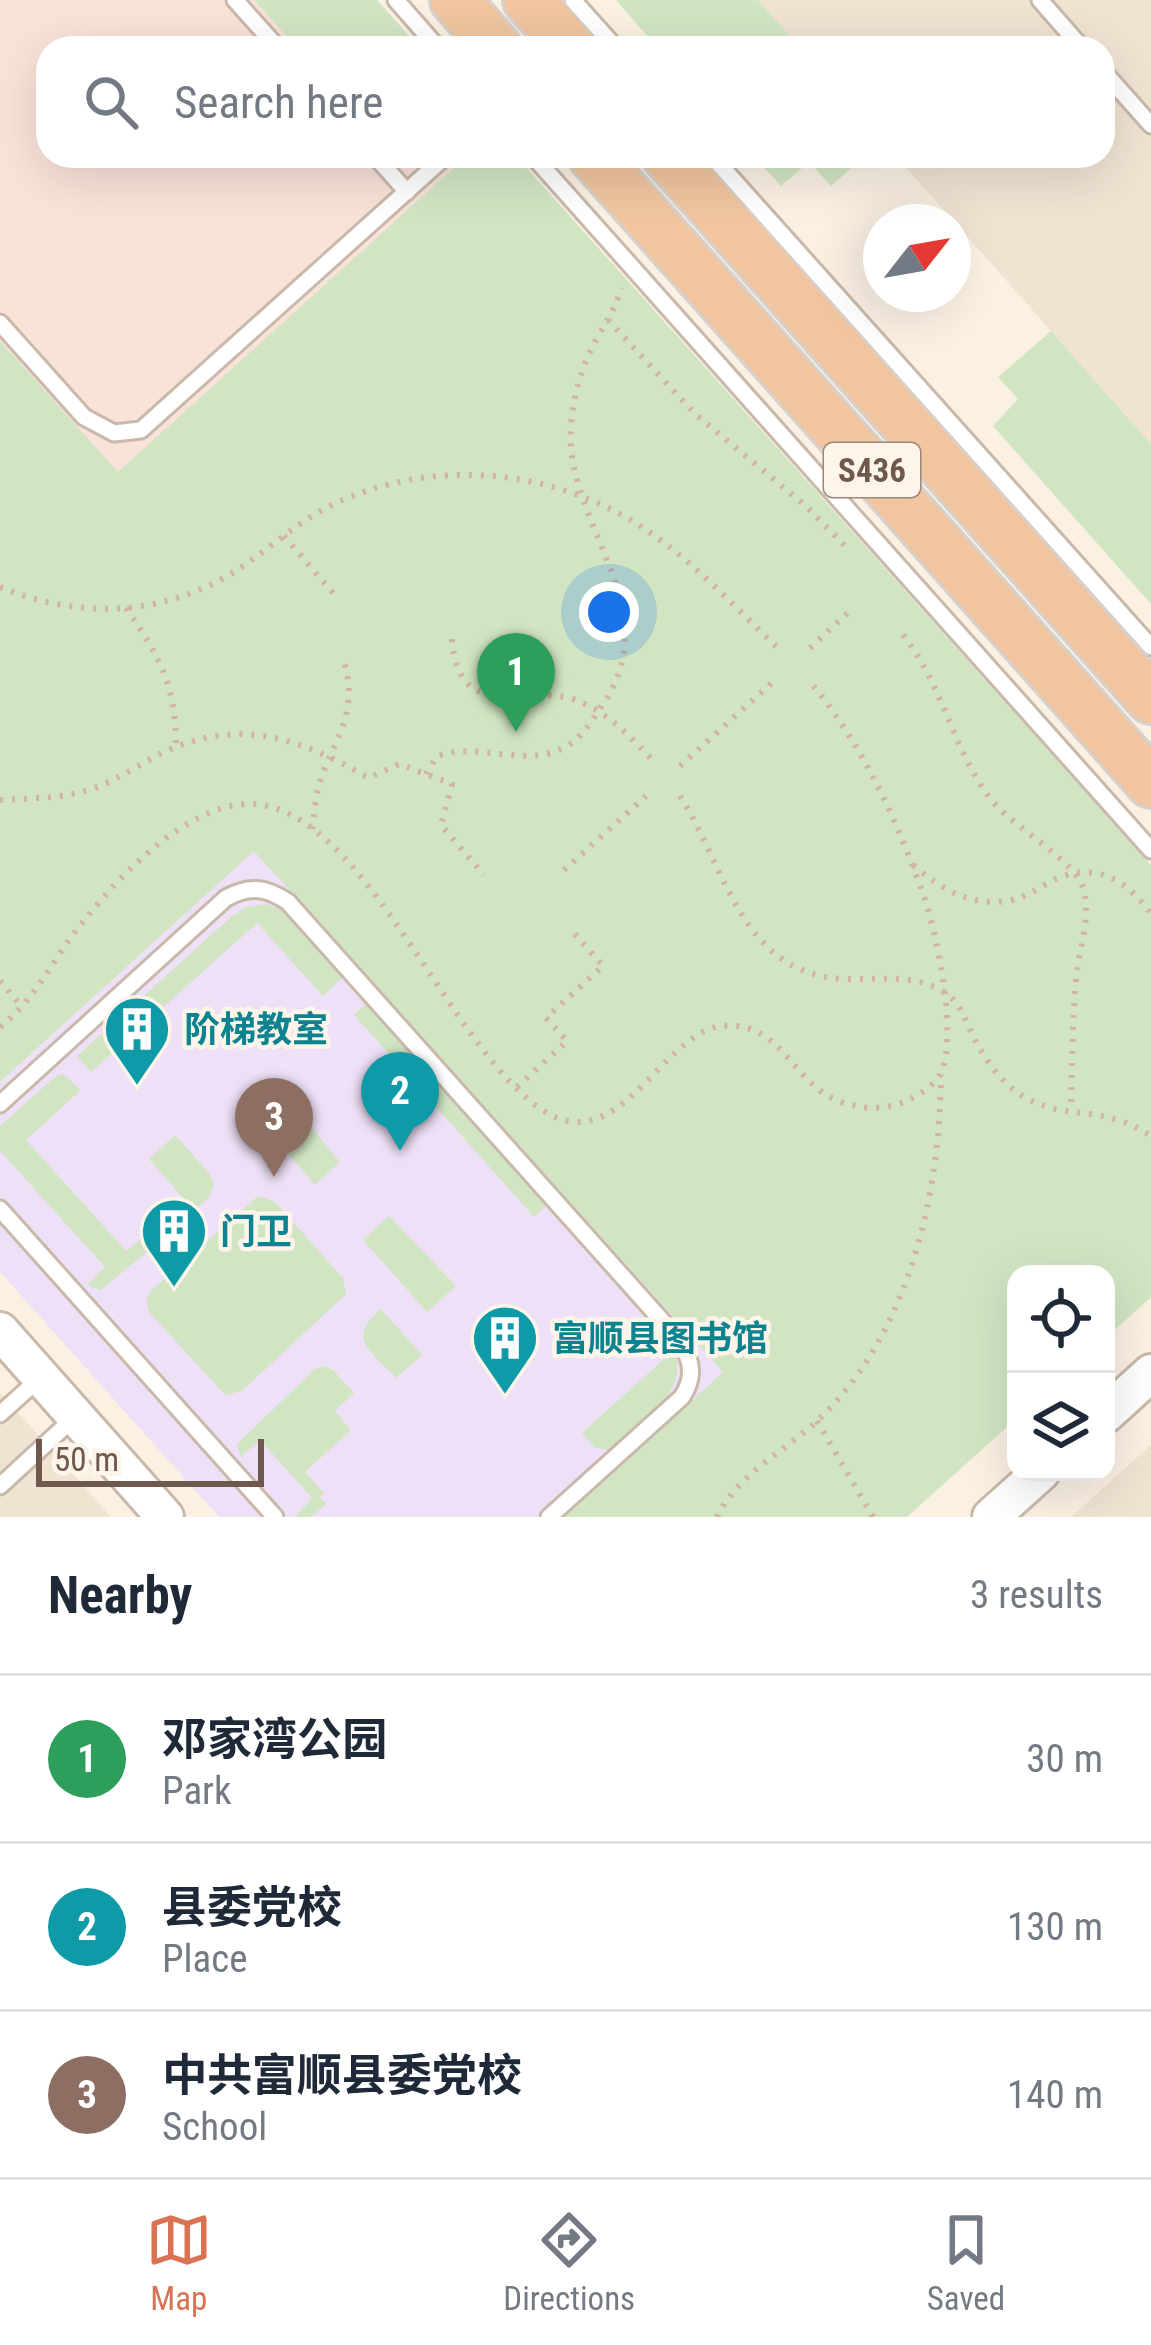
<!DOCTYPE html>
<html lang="en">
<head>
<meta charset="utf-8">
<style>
  body { margin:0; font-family:"Roboto Condensed","Noto Sans SC",sans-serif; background:#f6f6f7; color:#1f2937 }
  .controls { position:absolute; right:36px; bottom:36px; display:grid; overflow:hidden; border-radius:24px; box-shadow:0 12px 48px #0002 }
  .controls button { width:108px; height:108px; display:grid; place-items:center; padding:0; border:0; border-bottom:3px solid #e0e1e3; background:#fff; color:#1f2937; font:60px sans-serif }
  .compass { position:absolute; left:863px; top:204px; width:108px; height:108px; border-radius:50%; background:#fff; box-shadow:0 12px 48px #0002; rotate:59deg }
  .scale { position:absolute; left:36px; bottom:30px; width:228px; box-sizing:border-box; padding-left:12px; border:6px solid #6f594c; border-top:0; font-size:33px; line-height:42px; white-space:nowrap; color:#6f594c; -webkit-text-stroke:9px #fdf5e9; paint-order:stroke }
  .you { position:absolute; left:609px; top:612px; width:42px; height:42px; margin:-30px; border:9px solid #fff; border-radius:50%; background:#1a73e8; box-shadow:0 0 0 18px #1a73e833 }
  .badge { display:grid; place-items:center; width:78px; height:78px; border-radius:50%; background:#d97353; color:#fff; font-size:39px; font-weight:700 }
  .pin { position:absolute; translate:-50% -99px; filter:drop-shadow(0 3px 6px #0008) }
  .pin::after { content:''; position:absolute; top:63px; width:42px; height:36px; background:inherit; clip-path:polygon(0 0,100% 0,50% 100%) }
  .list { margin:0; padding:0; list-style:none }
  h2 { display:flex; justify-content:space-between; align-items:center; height:156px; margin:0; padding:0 48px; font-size:51px }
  h2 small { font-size:39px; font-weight:400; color:#747a83 }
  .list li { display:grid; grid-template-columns:78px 1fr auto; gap:36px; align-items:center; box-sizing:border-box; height:168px; padding:0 48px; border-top:3px solid #e0e1e3 }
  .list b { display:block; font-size:45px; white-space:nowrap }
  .list p { margin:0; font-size:39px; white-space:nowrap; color:#747a83 }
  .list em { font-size:39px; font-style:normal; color:#747a83 }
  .icon { flex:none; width:66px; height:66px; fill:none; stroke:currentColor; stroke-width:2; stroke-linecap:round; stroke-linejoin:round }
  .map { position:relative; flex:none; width:1151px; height:1517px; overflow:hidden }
  .search { position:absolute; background:#fff; box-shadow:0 12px 48px #0002; left:36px; right:36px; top:36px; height:132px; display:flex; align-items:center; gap:30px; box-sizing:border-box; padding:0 42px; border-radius:36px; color:#747a83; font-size:45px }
  .sheet { height:660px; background:#fff }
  nav { display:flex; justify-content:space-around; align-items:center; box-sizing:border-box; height:168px; border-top:3px solid #e0e1e3; background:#fff; font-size:33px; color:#747a83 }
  nav a { display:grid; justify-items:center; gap:6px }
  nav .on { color:#d97353 }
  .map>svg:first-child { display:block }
</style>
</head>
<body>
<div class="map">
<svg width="1151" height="1517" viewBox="0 0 1151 1517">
  <rect width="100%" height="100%" fill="#faf1e3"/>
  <path fill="#f0e3d2" d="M 758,0 L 1151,0 L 1151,444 L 896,156 L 1103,156 L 1103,48 L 801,48 Z
    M 0,1393 L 24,1419 L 111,1517 L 0,1517 Z
    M 1151,1445 L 1151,1517 L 1071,1517 Z"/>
  <path fill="#f9e2d8" d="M 0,0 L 377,0 L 420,48 L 48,48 L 48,156 L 467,156 L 118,473 L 0,341 Z"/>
  <path fill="#eee0f6" d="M 254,850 L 724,1373 L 565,1517 L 219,1517 L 0,1272 L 0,1082 Z"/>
  <path fill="#d1e5c3" d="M 254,0 L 377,0 L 420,48 L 297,48 Z
    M 616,0 L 758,0 L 801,48 L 658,48 Z
    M 467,156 L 516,156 L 1151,865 L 1151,1297 L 1106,1338 L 1106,1274 L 1016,1274 L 1016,1419 L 907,1517 L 565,1517 L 723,1372 L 254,851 L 0,1082 L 0,341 L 118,472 Z
    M 754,156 L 865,156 L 831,186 L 809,162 L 781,186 Z
    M 1051,331 L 1151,444 L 1151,604 L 993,426 L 1018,399 L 998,377 Z
    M 266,904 L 288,913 L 344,976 L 323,996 L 257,923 L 91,1072 L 77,1056 L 232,916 L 247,907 Z
    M 367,1003 L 548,1204 L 534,1217 L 354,1015 Z
    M 63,1074 L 81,1090 L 26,1140 L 126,1251 L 140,1240 L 149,1250 L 101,1290 L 87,1285 L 105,1267 L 0,1151 L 0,1126 L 56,1076 Z
    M 271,1079 L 340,1162 L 315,1185 L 250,1110 L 253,1097 Z
    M 175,1135 L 209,1173 L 214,1184 L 209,1197 L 180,1223 L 170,1212 L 184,1199 L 149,1159 Z
    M 258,1196 L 275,1202 L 343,1278 L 346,1294 L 242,1391 L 225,1395 L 149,1312 L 146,1300 L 152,1290 Z
    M 389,1216 L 456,1286 L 427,1312 L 363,1240 Z
    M 381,1309 L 422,1355 L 396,1378 C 371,1350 345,1340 381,1309 Z
    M 674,1350 C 691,1393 638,1426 608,1450 L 595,1448 L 582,1433 Z
    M 323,1366 L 333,1370 L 354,1393 L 335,1411 L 351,1430 L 305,1472 L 324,1493 L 320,1497 L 326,1504 L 311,1517 L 295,1517 L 312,1498 L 260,1440 L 241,1457 L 237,1444 L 315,1369 Z"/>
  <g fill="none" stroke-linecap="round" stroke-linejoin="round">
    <g stroke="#c9b9ab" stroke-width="21">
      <path id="service" d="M 235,0 L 278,48
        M 396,0 L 438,48
        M 573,0 L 616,48
        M 1040,0 L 1082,48
        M 1103,71 L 1151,125
        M 375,156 L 407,192
        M 533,156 L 1151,850
        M 712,156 L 1151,647
        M 0,323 L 84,417 L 114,433 L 141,430 L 446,156
        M 0,1104 L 226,898 C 249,885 266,887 288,902 L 681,1342 C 692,1362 695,1377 682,1397 L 549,1517
        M 0,1209 L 275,1517
        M 0,1414 L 39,1379
        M 0,1486 L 76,1416"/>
    </g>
    <g stroke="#c9b9ab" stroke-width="42">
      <path id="tertiary" d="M 0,1331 L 165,1517
        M 1106,1414 L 1151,1373
        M 991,1517 L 1041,1472"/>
    </g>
    <g stroke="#d7d1cd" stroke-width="54">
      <path id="trunk" d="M 455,0 L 497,48
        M 528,0 L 571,48
        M 593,156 L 1151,783
        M 667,156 L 1151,699"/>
    </g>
    <path stroke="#d1b4a1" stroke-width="6" stroke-dasharray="3 9" stroke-linecap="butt" d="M 608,320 L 694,413 L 807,507 L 845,546
      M 284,536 L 333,593
      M 0,587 C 72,617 151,617 220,580 C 258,560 288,528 326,508 C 430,454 562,468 655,536 C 699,568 738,610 777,647
      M 126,608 C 160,657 176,685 176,747
      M 903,635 C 944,686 953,753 994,803 C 1017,830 1078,862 1084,891 C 1091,920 1078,952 1076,981 C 1072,1024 1072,1067 1071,1110
      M 452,639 C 458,723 520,685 569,698 C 604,708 629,735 653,761
      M 810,648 L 851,610
      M 680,766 L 776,679
      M 426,774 L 437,756 C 478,741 525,769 565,747 C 582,738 591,722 601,707 C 671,608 564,526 571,426 C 573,395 582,365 597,338 C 607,321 616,307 621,288
      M 680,796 C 727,870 742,978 849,979 C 883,980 916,973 947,994 C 963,1006 966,1024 975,1040 C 988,1064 1006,1089 1030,1100 C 1071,1120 1105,1105 1151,1136
      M 0,800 C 32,798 61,799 92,789 C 118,780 141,763 166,751 C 240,717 303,739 368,778 L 399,764 L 452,784 L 441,825 L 484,875
      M 312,829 C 315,810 316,789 323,772 C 341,731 357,708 344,661
      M 913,865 C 941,888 967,906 1006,901 C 1022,899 1034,891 1048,883 C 1091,859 1125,877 1151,914
      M 564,870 L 646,796
      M 0,981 L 23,1008
      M 0,1027 C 30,1004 46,973 67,943 C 105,890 181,804 250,804 C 364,805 449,1051 544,1111 C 614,1156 656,1050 709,1029 C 724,1024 739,1024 753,1030 C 787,1044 801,1085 836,1100 C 858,1109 884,1111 906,1101 C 919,1095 934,1086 941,1073 C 958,1035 937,933 923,894 C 895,815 862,744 808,679
      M 517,1087 L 567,1041 L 546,1018 L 603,966 L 573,932
      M 817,1421 L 873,1517
      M 717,1517 C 738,1474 782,1453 816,1422 C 908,1337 940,1196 941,1075"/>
    <use href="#service" stroke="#fff" stroke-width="15"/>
    <use href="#tertiary" stroke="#fff" stroke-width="36"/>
    <use href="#trunk" stroke="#f0c5a0" stroke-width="48"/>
  </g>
  <defs>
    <g id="building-pin" transform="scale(3.45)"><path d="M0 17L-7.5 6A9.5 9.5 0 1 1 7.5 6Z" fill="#0f9aa8" stroke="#fdf5e9"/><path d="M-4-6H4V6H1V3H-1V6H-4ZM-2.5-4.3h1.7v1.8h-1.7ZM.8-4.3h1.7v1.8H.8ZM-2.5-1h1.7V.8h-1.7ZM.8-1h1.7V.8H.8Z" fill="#fff"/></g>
  </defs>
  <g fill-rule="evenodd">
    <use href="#building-pin" x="137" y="1029"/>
    <use href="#building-pin" x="174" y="1231"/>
    <use href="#building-pin" x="505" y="1338"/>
  </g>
  <g text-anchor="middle" stroke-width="9" stroke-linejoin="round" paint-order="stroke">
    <rect fill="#fdf5e9" stroke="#9a887b" stroke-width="3" x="824" y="443" width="96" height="54" rx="9"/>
    <g font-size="33" font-weight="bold" fill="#6f594c">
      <text x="872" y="482">S436</text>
    </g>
    <g font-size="36" font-weight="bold" fill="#0d838f" stroke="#fdf5e9" text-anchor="start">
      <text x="184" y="1042">阶梯教室</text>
      <text x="220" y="1244">门卫</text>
      <text x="552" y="1351">富顺县图书馆</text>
    </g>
  </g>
</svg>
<div class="controls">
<button><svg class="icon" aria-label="locate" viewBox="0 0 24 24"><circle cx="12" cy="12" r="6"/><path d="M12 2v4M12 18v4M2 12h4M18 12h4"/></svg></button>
<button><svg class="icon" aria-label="layers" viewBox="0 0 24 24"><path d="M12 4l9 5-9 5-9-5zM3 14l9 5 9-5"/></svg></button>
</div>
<svg class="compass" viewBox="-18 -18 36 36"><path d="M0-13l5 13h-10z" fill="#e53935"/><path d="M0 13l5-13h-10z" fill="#747a83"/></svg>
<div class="scale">50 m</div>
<div class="you"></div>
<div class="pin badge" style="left:516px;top:732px;background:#2e9e5b">1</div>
<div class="pin badge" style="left:400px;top:1151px;background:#0f9aa8">2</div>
<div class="pin badge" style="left:274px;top:1177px;background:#8d6e63">3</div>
<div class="search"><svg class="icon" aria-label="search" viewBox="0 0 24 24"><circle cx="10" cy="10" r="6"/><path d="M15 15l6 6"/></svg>Search here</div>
</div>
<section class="sheet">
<h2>Nearby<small>3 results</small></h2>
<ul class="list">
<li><span class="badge" style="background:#2e9e5b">1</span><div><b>邓家湾公园</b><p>Park</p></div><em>30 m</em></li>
<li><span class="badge" style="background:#0f9aa8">2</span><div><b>县委党校</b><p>Place</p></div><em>130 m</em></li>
<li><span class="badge" style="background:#8d6e63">3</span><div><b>中共富顺县委党校</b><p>School</p></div><em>140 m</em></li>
</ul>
</section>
<nav>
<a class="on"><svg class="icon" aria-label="map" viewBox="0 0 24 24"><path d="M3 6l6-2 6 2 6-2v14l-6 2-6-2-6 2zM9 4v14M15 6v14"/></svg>Map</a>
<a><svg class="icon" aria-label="directions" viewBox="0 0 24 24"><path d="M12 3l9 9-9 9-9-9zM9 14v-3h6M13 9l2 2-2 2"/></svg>Directions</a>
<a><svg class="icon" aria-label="saved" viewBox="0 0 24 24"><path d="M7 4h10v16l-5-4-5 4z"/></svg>Saved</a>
</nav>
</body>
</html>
